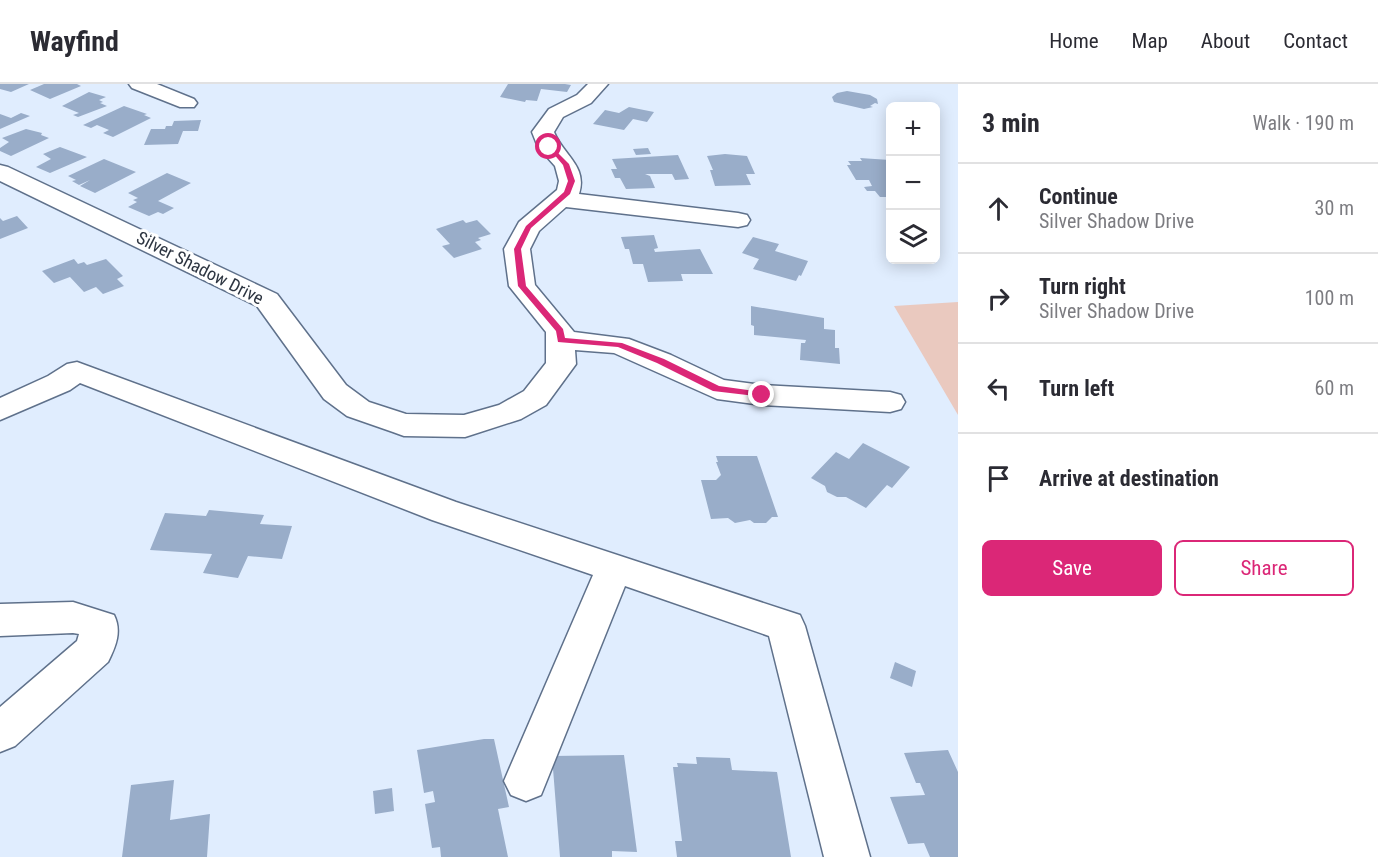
<!DOCTYPE html>
<html lang="en">
<head>
<meta charset="utf-8">
<style>
  body { margin:0; font-family:"Roboto Condensed",sans-serif; background:#f7f7f7; color:#2b2b33 }
  .controls { position:absolute; right:18px; top:18px; display:grid; overflow:hidden; border-radius:9px; box-shadow:0 3px 15px #0003 }
  .controls button { width:54px; height:54px; display:grid; place-items:center; padding:0; border:0; border-bottom:2px solid #e1e1e2; background:#fff; color:#2b2b33; font:30px sans-serif }
  .stop { position:absolute; width:18px; height:18px; margin:-14px; border:4px solid #db2777; border-radius:50%; background:#fff }
  .stop.end { background:#db2777; border-color:#fff; box-shadow:0 2px 6px #0008 }
  .list { margin:0; padding:0; list-style:none }
  h2 { display:flex; justify-content:space-between; align-items:center; height:78px; margin:0; padding:0 24px; font-size:26px }
  h2 small { font-size:20px; font-weight:400; color:#7c7c81 }
  .list li { display:grid; grid-template-columns:39px 1fr auto; gap:18px; align-items:center; box-sizing:border-box; height:90px; padding:0 24px; border-top:2px solid #e1e1e2 }
  .list b { display:block; font-size:22px; white-space:nowrap }
  .list p { margin:0; font-size:20px; white-space:nowrap; color:#7c7c81 }
  .list em { font-size:20px; font-style:normal; color:#7c7c81 }
  .actions { display:flex; gap:12px; padding:18px 24px }
  .actions a { flex:1; padding:14px 0; border:2px solid #db2777; border-radius:9px; text-align:center; font-size:21px; color:#db2777 }
  .actions .main { background:#db2777; color:#fff }
  .icon { flex:none; width:33px; height:33px; fill:none; stroke:currentColor; stroke-width:2; stroke-linecap:round; stroke-linejoin:round }
  .map { position:relative; flex:none; width:958px; height:773px; overflow:hidden }
  header { display:flex; align-items:center; gap:36px; box-sizing:border-box; height:84px; padding:0 30px; background:#fff; border-bottom:2px solid #e1e1e2 }
  header strong { font-size:28px }
  nav { display:flex; gap:33px; margin-inline-start:auto; font-size:21px }
  main { display:flex }
  aside { flex:1; background:#fff }
  .map>svg:first-child { display:block }
</style>
</head>
<body>
<header>
<strong>Wayfind</strong>
<nav><a>Home</a><a>Map</a><a>About</a><a>Contact</a></nav>
</header>
<main>
<div class="map">
<svg width="958" height="773" viewBox="0 0 958 773">
  <rect width="100%" height="100%" fill="#e0edfe"/>
  <path fill="#eac9bf" d="M 958,218 L 958,331 L 894,222 Z"/>
  <path fill="#99adc9" d="M 0,0 L 29,0 L 11,8 L 0,5 Z
    M 44,0 L 77,0 L 81,2 L 50,15 L 30,6 Z
    M 508,0 L 565,0 L 571,1 L 567,8 L 541,5 L 537,17 L 526,16 L 525,18 L 500,13 Z
    M 847,7 L 870,11 L 877,15 L 878,20 L 875,19 L 870,22 L 873,23 L 864,25 L 834,18 L 832,13 L 837,9 Z
    M 89,8 L 106,13 L 99,16 L 103,18 L 100,19 L 107,22 L 78,33 L 73,31 L 79,29 L 62,22 Z
    M 124,22 L 147,30 L 144,31 L 151,34 L 113,53 L 103,49 L 109,46 L 97,41 L 91,44 L 83,41 Z
    M 629,23 L 654,28 L 647,38 L 633,35 L 624,46 L 593,40 L 605,26 L 619,29 Z
    M 21,29 L 30,32 L 0,45 L 0,30 L 11,34 Z
    M 201,36 L 198,47 L 183,47 L 178,60 L 144,61 L 151,45 L 165,45 L 166,42 L 172,42 L 174,37 Z
    M 26,45 L 42,49 L 41,51 L 49,54 L 11,72 L 0,67 L 0,64 L 9,58 L 2,54 Z
    M 60,63 L 87,73 L 50,89 L 36,83 L 51,75 L 43,70 Z
    M 648,64 L 651,70 L 636,71 L 633,65 Z
    M 725,70 L 747,72 L 755,90 L 746,90 L 751,101 L 715,102 L 710,86 L 713,86 L 707,72 Z
    M 678,71 L 689,95 L 675,96 L 672,90 L 645,90 L 650,92 L 655,104 L 626,105 L 620,94 L 615,94 L 611,85 L 617,85 L 612,75 Z
    M 860,74 L 890,76 L 890,113 L 880,113 L 875,107 L 867,107 L 864,103 L 872,102 L 869,96 L 856,96 L 847,81 L 851,81 L 848,77 L 862,77 Z
    M 104,75 L 136,88 L 95,109 L 80,102 L 90,96 L 79,101 L 72,97 L 76,96 L 68,92 Z
    M 167,89 L 191,99 L 158,117 L 174,124 L 163,130 L 158,128 L 149,132 L 128,123 L 137,118 L 133,116 L 138,114 L 128,109 Z
    M 17,132 L 28,144 L 0,155 L 0,134 L 3,137 Z
    M 463,136 L 466,139 L 477,136 L 491,150 L 478,154 L 481,156 L 475,158 L 482,165 L 454,174 L 442,162 L 450,160 L 436,145 Z
    M 654,151 L 658,164 L 654,165 L 655,168 L 700,165 L 713,190 L 681,190 L 683,197 L 648,198 L 643,180 L 633,180 L 629,165 L 625,165 L 621,153 Z
    M 753,153 L 779,160 L 775,167 L 808,177 L 801,192 L 799,191 L 796,197 L 753,185 L 759,175 L 742,169 Z
    M 74,175 L 78,180 L 84,178 L 87,181 L 106,175 L 123,192 L 117,195 L 124,202 L 103,210 L 96,203 L 84,208 L 70,193 L 54,199 L 42,187 Z
    M 751,222 L 824,234 L 824,245 L 835,246 L 835,264 L 839,264 L 840,280 L 800,276 L 801,259 L 805,259 L 806,256 L 754,251 L 754,242 L 751,241 Z
    M 863,359 L 910,383 L 892,404 L 887,401 L 866,424 L 846,413 L 837,413 L 827,408 L 825,402 L 811,394 L 836,368 L 849,375 Z
    M 716,372 L 757,372 L 778,433 L 772,433 L 766,439 L 754,439 L 750,436 L 735,439 L 728,434 L 711,435 L 701,396 L 716,396 L 721,391 L 716,378 L 718,378 Z
    M 209,426 L 264,431 L 260,440 L 292,442 L 282,475 L 248,472 L 238,494 L 203,489 L 212,470 L 150,466 L 165,429 L 206,432 Z
    M 895,578 L 916,587 L 912,603 L 890,594 Z
    M 484,655 L 494,655 L 509,723 L 498,725 L 508,773 L 441,773 L 440,763 L 432,764 L 425,720 L 435,718 L 433,707 L 424,709 L 417,666 Z
    M 948,666 L 958,688 L 958,773 L 930,773 L 924,759 L 908,760 L 890,713 L 925,711 L 920,699 L 916,699 L 904,669 Z
    M 624,671 L 637,768 L 612,767 L 612,773 L 560,773 L 552,672 Z
    M 696,673 L 730,674 L 732,686 L 777,688 L 791,773 L 677,773 L 675,757 L 682,757 L 673,683 L 678,683 L 677,679 L 697,680 Z
    M 174,696 L 170,736 L 210,730 L 207,773 L 122,773 L 131,701 Z
    M 392,704 L 394,727 L 375,730 L 373,707 Z"/>
  <g fill="none" stroke-linecap="round" stroke-linejoin="round">
    <g stroke="#5f718b" stroke-width="3">
      <path id="minor" d="M 129,0 L 157,0 L 194,15 L 197,19 L 194,23 L 180,23 L 132,4 Z
        M 588,0 L 608,0 L 591,19 L 563,33 L 554,48 C 563,71 588,82 579,110 L 738,129 L 747,131 L 750,136 L 747,141 L 738,143 L 566,123 L 539,147 L 530,165 L 535,201 L 574,248 L 629,255 L 671,271 L 724,296 L 762,301 L 890,308 L 901,311 L 905,318 L 901,325 L 890,328 L 762,321 L 717,315 L 614,269 L 575,266 L 576,280 L 546,321 L 521,335 L 465,353 L 404,352 L 393,348 L 347,332 L 324,315 L 257,222 L 0,97 L 0,81 L 8,83 L 277,210 L 346,301 L 369,318 L 406,330 L 464,331 L 499,321 L 524,307 L 546,279 L 546,248 L 509,202 L 504,165 L 519,138 L 557,106 L 559,97 L 555,82 L 538,63 L 532,48 L 549,25 L 577,11 Z
        M 77,278 L 456,418 L 800,531 L 805,542 L 870,773 L 824,773 L 769,552 L 625,502 L 541,711 L 526,717 L 511,711 L 504,697 L 593,491 L 432,436 L 80,299 L 70,306 L 0,336 L 0,314 L 48,292 L 67,280 Z
        M 73,518 L 114,531 C 122,547 116,562 108,578 L 15,662 L 0,668 L 0,623 L 77,557 L 79,550 L 73,549 L 0,552 L 0,520 Z"/>
    </g>
    <use href="#minor" fill="#fff" fill-rule="evenodd"/>
  </g>
  <path fill="#db2777" d="M 547,62 L 551,62 L 569,80 L 575,97 L 570,110 L 531,144 L 521,165 L 526,202 L 563,245 L 565,254 L 622,259 L 664,275 L 719,302 L 762,308 L 766,311 L 765,313 L 713,307 L 657,279 L 618,263 L 558,258 L 556,247 L 518,202 L 514,165 L 526,142 L 564,108 L 568,97 L 563,81 Z"/>
  <g text-anchor="middle" stroke-width="6" stroke-linejoin="round" paint-order="stroke">
    <g font-size="18" fill="#2d3541" stroke="#fff">
      <text transform="translate(200 184) rotate(27)" y="6">Silver Shadow Drive</text>
    </g>
  </g>
</svg>
<div class="controls">
<button>+</button>
<button>−</button>
<button><svg class="icon" aria-label="layers" viewBox="0 0 24 24"><path d="M12 4l9 5-9 5-9-5zM3 14l9 5 9-5"/></svg></button>
</div>
<div class="stop" style="left:549px;top:63px"></div>
<div class="stop end" style="left:762px;top:311px"></div>
</div>
<aside>
<h2>3 min<small>Walk · 190 m</small></h2>
<ul class="list">
<li><svg class="icon" aria-label="ahead" viewBox="0 0 24 24"><path d="M12 20V5M6 11l6-6 6 6"/></svg><div><b>Continue</b><p>Silver Shadow Drive</p></div><em>30 m</em></li>
<li><svg class="icon" aria-label="right" viewBox="0 0 24 24"><path d="M7 20v-9h11M14 6l5 5-5 5"/></svg><div><b>Turn right</b><p>Silver Shadow Drive</p></div><em>100 m</em></li>
<li><svg class="icon" aria-label="left" viewBox="0 0 24 24"><path d="M17 20v-9H6M10 6l-5 5 5 5"/></svg><div><b>Turn left</b></div><em>60 m</em></li>
<li><svg class="icon" aria-label="arrive" viewBox="0 0 24 24"><path d="M6 21V4h12l-3 4 3 4H6"/></svg><div><b>Arrive at destination</b></div></li>
</ul>
<div class="actions"><a class="main">Save</a><a>Share</a></div>
</aside>
</main>
</body>
</html>
